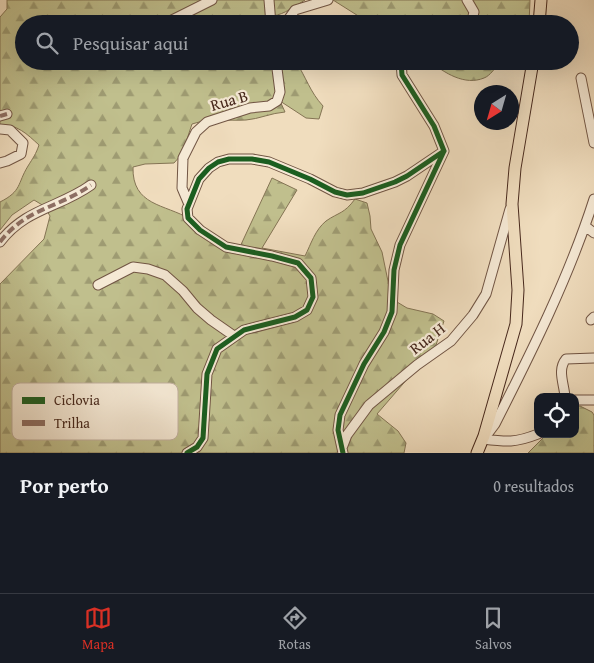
<!DOCTYPE html>
<html lang="pt">
<head>
<meta charset="utf-8">
<style>
	body { margin:0; font-family:"Gentium Book Plus",serif; background:#20242c; color:#f1f3f6 }
	.controls { position:absolute; right:15px; bottom:15px; display:grid; overflow:hidden; border-radius:10px; box-shadow:0 5px 20px #0002 }
	.controls button { width:45px; height:45px; display:grid; place-items:center; padding:0; border:0; border-bottom:1px solid #363941; background:#171b24; color:#f1f3f6; font:25px sans-serif }
	.compass { position:absolute; left:474px; top:85px; width:45px; height:45px; border-radius:50%; background:#171b24; box-shadow:0 5px 20px #0002; rotate:217deg }
	.list { margin:0; padding:0; list-style:none }
	h2 { display:flex; justify-content:space-between; align-items:center; height:65px; margin:0; padding:0 20px; font-size:21px }
	h2 small { font-size:16px; font-weight:400; color:#9ea1a6 }
	.icon { flex:none; width:28px; height:28px; fill:none; stroke:currentColor; stroke-width:2; stroke-linecap:round; stroke-linejoin:round }
	.map { position:relative; flex:none; width:594px; height:453px; overflow:hidden }
	.search { position:absolute; background:#171b24; box-shadow:0 5px 20px #0002; left:15px; right:15px; top:15px; height:55px; display:flex; align-items:center; gap:12px; box-sizing:border-box; padding:0 18px; border-radius:28px; color:#9ea1a6; font-size:19px }
	.sheet { height:140px; background:#171b24 }
	nav { display:flex; justify-content:space-around; align-items:center; box-sizing:border-box; height:70px; border-top:1px solid #363941; background:#171b24; font-size:14px; color:#9ea1a6 }
	nav a { display:grid; justify-items:center; gap:2px }
	nav .on { color:#d93025 }
	.map>svg:first-child { display:block }
</style>
</head>
<body>
<div class="map">
<svg width="594" height="453" viewBox="0 0 594 453">
	<defs>
		<pattern id="forest-firs" width="22" height="20" patternUnits="userSpaceOnUse" patternTransform="scale(1.25)"><rect width="22" height="20" fill="#c0bf8d"/><path d="M5 1l3.5 6h-7zM16 11l3.5 6h-7z" fill="#9e9b72"/></pattern>
	</defs>
	<rect width="100%" height="100%" fill="#f0ddbe"/>
	<filter id="stains"><feTurbulence type="fractalNoise" baseFrequency=".004" numOctaves="4"/><feColorMatrix values="0 0 0 0 .2 0 0 0 0 .09 0 0 0 0 .02 0 0 0 .5 -.17"/></filter>
	<radialGradient id="worn" r=".72"><stop offset=".6" stop-color="#630" stop-opacity="0"/><stop offset="1" stop-color="#630" stop-opacity=".3"/></radialGradient>
	<path fill="url(#forest-firs)" stroke="#847454" d="M7 0H305C295 6 285 14 273 16 257 18 245 14 231 24H24V61L296 62C306 77 310 92 323 106L319 119 306 118 280 101 285 112C271 113 259 119 246 120 227 121 210 118 192 124L182 154 174 163 145 164 133 167C132 206 165 204 190 219 207 229 222 241 238 251L272 178 297 190 262 248 305 256C311 244 315 230 326 221 339 212 344 214 355 199L367 203 370 216 371 229 382 252 390 291 397 302 407 308 433 314 444 321 431 360 409 377 377 414 398 431 406 443 404 453H0V284L44 239 50 216 44 206 34 200 12 215 0 230V202C22 191 17 184 28 166 33 158 36 154 39 145 27 134 17 124 0 125V17L7 9Z
		M333 0H530L529 24H371Z
		M430 61H500C496 67 490 76 484 78 465 86 444 73 430 61Z
		M580 406 592 412 594 415V453H528L547 434H575V408Z"/>
	<g fill="none" stroke-linecap="round" stroke-linejoin="round">
		<defs>
			<path id="minor" d="M269 0 271 24
				M467 0 474 12 471 24
				M164 24 212 0
				M285 24 295 10 328 0
				M581 78 594 143
				M0 116 7 114
				M0 129 10 130 23 143 21 154 7 161 0 163
				M188 202 182 188 183 158 196 132 207 122 250 108 269 106 277 101 280 92 276 61
				M585 226 594 233
				M0 242C26 208 59 208 91 185
				M98 285 133 267 148 269 165 275 183 291 197 308 211 320 234 336
				M591 320 594 317
				M565 397C564 383 557 370 566 359L594 358
				M575 400H594
				M484 436 489 432 495 424C532 351 569 277 594 199
				M483 439C507 442 515 443 538 434
				M342 448 347 435 369 405 417 365 451 341 473 315 486 294 510 209
				M187 453 197 447 203 438 207 374 217 349 244 330 295 317 307 310 313 297 311 278 298 263 272 256 226 247 200 230 188 218 187 209 199 179 209 168 218 162 229 159H252L269 162 310 179 335 192 347 195 363 193 395 182 407 176 444 151
				M343 453 338 430 340 415 364 364 384 332 392 312 394 270 400 245 444 151 434 126 402 75 401 61"/>
			<path id="major" d="M539 24 541 0
				M477 453 484 436 516 324 518 290 512 204 515 168 533 61"/>
		</defs>
		<use href="#minor" stroke="#715544" stroke-width="11"/>
		<use href="#major" stroke="#47281c" stroke-width="13"/>
		<use href="#minor" stroke="#f5e9d5" stroke-width="9"/>
		<use href="#major" stroke="#f0ddbe" stroke-width="11"/>
		<path stroke="#8d6e63" stroke-width="4" stroke-dasharray="8 4" stroke-linecap="butt" d="M0 116 7 114
			M0 242C26 208 59 208 91 185"/>
		<defs>
			<path id="cycleway" d="M187 453 197 447 203 438 207 374 217 349 244 330 295 317 307 310 313 297 311 278 298 263 272 256 226 247 200 230 188 218 187 209 199 179 209 168 218 162 229 159H252L269 162 310 179 335 192 347 195 363 193 395 182 407 176 444 151
				M343 453 338 430 340 415 364 364 384 332 392 312 394 270 400 245 444 151 434 126 402 75 401 61"/>
		</defs>
		<use href="#cycleway" stroke="#f5e9d5" stroke-width="8"/>
		<use href="#cycleway" stroke="#1b5e20" stroke-width="5"/>
	</g>
	<g text-anchor="middle" stroke-width="4.5" stroke-linejoin="round" paint-order="stroke">
		<g font-size="16" fill="#47281c" stroke="#f5e9d5">
			<text transform="translate(229 100) rotate(-16)" y="6">Rua B</text>
			<text transform="translate(427 338) rotate(-38)" y="6">Rua H</text>
		</g>
	</g>
	<rect x="12" y="383" width="166" height="57" rx="8" fill="#f5e9d5" stroke="#c1af9e" stroke-width="1"/>
	<rect x="22" y="397" width="23" height="7" fill="#1b5e20"/>
	<rect x="22" y="420" width="23" height="6" fill="#8d6e63"/>
	<g font-size="14" fill="#47281c">
		<text x="54" y="405">Ciclovia</text>
		<text x="54" y="428">Trilha</text>
	</g>
	<rect width="100%" height="100%" filter="url(#stains)"/>
	<rect width="100%" height="100%" fill="url(#worn)"/>
</svg>
<div class="controls">
<button><svg class="icon" aria-label="locate" viewBox="0 0 24 24"><circle cx="12" cy="12" r="6"/><path d="M12 2v4M12 18v4M2 12h4M18 12h4"/></svg></button>
</div>
<svg class="compass" viewBox="-18 -18 36 36"><path d="M0-13l5 13h-10z" fill="#e53935"/><path d="M0 13l5-13h-10z" fill="#9ea1a6"/></svg>
<div class="search"><svg class="icon" aria-label="search" viewBox="0 0 24 24"><circle cx="10" cy="10" r="6"/><path d="M15 15l6 6"/></svg>Pesquisar aqui</div>
</div>
<section class="sheet">
<h2>Por perto<small>0 resultados</small></h2>
<ul class="list">
</ul>
</section>
<nav>
<a class="on"><svg class="icon" aria-label="map" viewBox="0 0 24 24"><path d="M3 6l6-2 6 2 6-2v14l-6 2-6-2-6 2zM9 4v14M15 6v14"/></svg>Mapa</a>
<a><svg class="icon" aria-label="directions" viewBox="0 0 24 24"><path d="M12 3l9 9-9 9-9-9zM9 14v-3h6M13 9l2 2-2 2"/></svg>Rotas</a>
<a><svg class="icon" aria-label="saved" viewBox="0 0 24 24"><path d="M7 4h10v16l-5-4-5 4z"/></svg>Salvos</a>
</nav>
</body>
</html>
